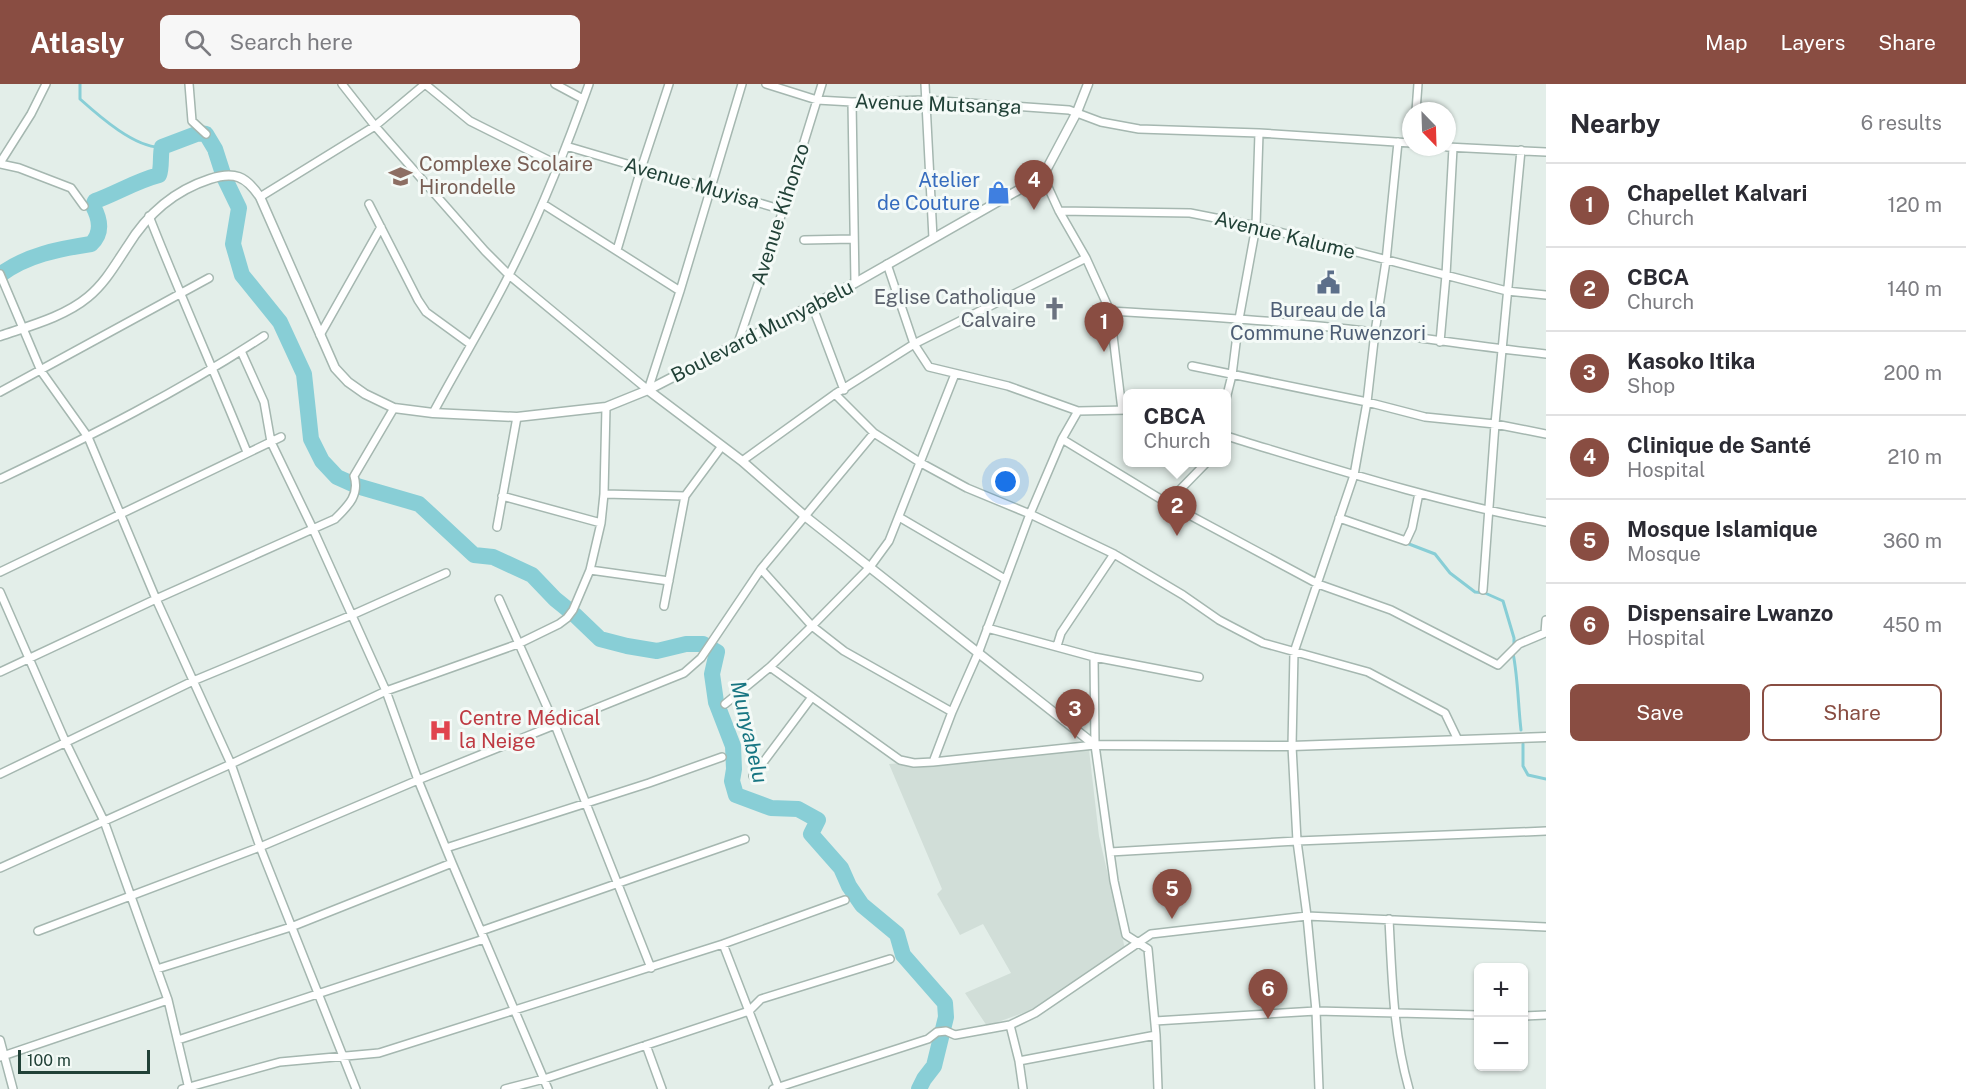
<!DOCTYPE html>
<html lang="en">
<head>
<meta charset="utf-8">
<style>
	body { margin:0; font-family:"Public Sans",sans-serif; background:#f7f7f7; color:#2b2b33 }
	.controls { position:absolute; right:18px; bottom:18px; display:grid; overflow:hidden; border-radius:9px; box-shadow:0 2px 4px #0004 }
	.controls button { width:54px; height:54px; display:grid; place-items:center; padding:0; border:0; border-bottom:2px solid #e1e1e2; background:#fff; color:#2b2b33; font:30px sans-serif }
	.compass { position:absolute; left:1402px; top:18px; width:54px; height:54px; border-radius:50%; background:#fff; box-shadow:0 2px 4px #0004; rotate:157deg }
	.scale { position:absolute; left:18px; bottom:15px; width:132px; box-sizing:border-box; padding-left:6px; border:3px solid #214137; border-top:0; font-size:16px; line-height:21px; white-space:nowrap; color:#214137; -webkit-text-stroke:4px #f4faf7; paint-order:stroke }
	.you { position:absolute; left:1006px; top:398px; width:21px; height:21px; margin:-15px; border:4px solid #fff; border-radius:50%; background:#1a73e8; box-shadow:0 0 0 9px #1a73e833 }
	.badge { display:grid; place-items:center; width:39px; height:39px; border-radius:50%; background:#894d42; color:#fff; font-size:20px; font-weight:700 }
	.pin { position:absolute; translate:-50% -50px; filter:drop-shadow(0 2px 3px #0008) }
	.pin::after { content:''; position:absolute; top:32px; width:21px; height:18px; background:inherit; clip-path:polygon(0 0,100% 0,50% 100%) }
	.popup { position:absolute; left:1123px; top:305px; width:108px; height:78px; box-sizing:border-box; display:grid; place-content:center; border-radius:9px; background:#fff; filter:drop-shadow(0 2px 4px #0005); font-size:20px; white-space:nowrap; color:#7c7c81 }
	.popup b { font-size:22px; color:#2b2b33 }
	.popup::after { content:''; position:absolute; left:50%; top:100%; margin-left:-12px; border:12px solid transparent; border-top-color:#fff }
	.list { margin:0; padding:0; list-style:none }
	h2 { display:flex; justify-content:space-between; align-items:center; height:78px; margin:0; padding:0 24px; font-size:26px }
	h2 small { font-size:20px; font-weight:400; color:#7c7c81 }
	.list li { display:grid; grid-template-columns:39px 1fr auto; gap:18px; align-items:center; box-sizing:border-box; height:84px; padding:0 24px; border-top:2px solid #e1e1e2 }
	.list b { display:block; font-size:22px; white-space:nowrap }
	.list p { margin:0; font-size:20px; white-space:nowrap; color:#7c7c81 }
	.list em { font-size:20px; font-style:normal; color:#7c7c81 }
	.actions { display:flex; gap:12px; padding:18px 24px }
	.actions a { flex:1; padding:14px 0; border:2px solid #894d42; border-radius:9px; text-align:center; font-size:21px; color:#894d42 }
	.actions .main { background:#894d42; color:#fff }
	.icon { flex:none; width:33px; height:33px; fill:none; stroke:currentColor; stroke-width:2; stroke-linecap:round; stroke-linejoin:round }
	.map { position:relative; flex:none; width:1546px; height:1005px; overflow:hidden }
	header { display:flex; align-items:center; gap:36px; box-sizing:border-box; height:84px; padding:0 30px; background:#894d42; color:#fff }
	header strong { font-size:28px }
	nav { display:flex; gap:33px; margin-inline-start:auto; font-size:21px }
	.search { width:420px; height:54px; background:#f7f7f7; display:flex; align-items:center; gap:15px; box-sizing:border-box; padding:0 21px; border-radius:9px; color:#7c7c81; font-size:22px }
	main { display:flex }
	aside { flex:1; background:#fff }
	.map>svg:first-child { display:block }
</style>
</head>
<body>
<header>
<strong>Atlasly</strong>
<div class="search"><svg class="icon" aria-label="search" viewBox="0 0 24 24"><circle cx="10" cy="10" r="6"/><path d="M15 15l6 6"/></svg>Search here</div>
<nav><a>Map</a><a>Layers</a><a>Share</a></nav>
</header>
<main>
<div class="map">
<svg width="1546" height="1005" viewBox="0 0 1546 1005">
	<rect width="100%" height="100%" fill="#e3eee9"/>
	<path fill="#d1ded8" d="M1089 666 1099 752 1125 865 1098 882 1095 886 1031 926 987 942 965 909 1011 889 983 840 960 851 937 810 942 805 889 680Z"/>
	<g fill="none" stroke-linecap="round" stroke-linejoin="round">
		<path stroke="#88ced6" stroke-width="3" d="M80 0V15C99 32 136 65 162 63
			M1409 460 1435 470 1450 489 1475 508 1485 509 1503 517 1514 554V562
			M1513 569C1518 594 1518 620 1521 646
			M1523 660V682L1528 691 1546 695"/>
		<path stroke="#88ced6" stroke-width="16" d="M0 191C26 171 59 165 91 160 103 149 100 135 93 122L95 117C117 109 136 97 159 91 162 83 160 72 162 63L199 49 206 50 215 65 224 93 239 124 233 160 242 191 280 238 304 290 311 355 322 377 337 393 357 402 419 420 474 471 493 473 532 491 555 515 576 532 600 555 627 562 657 567 686 560H703L717 568 712 590 716 618 733 662 734 685 732 697 736 711 771 724 798 725 818 736 811 750 841 784 849 802 862 821 897 850 903 871 945 919 946 933 934 982 924 995 919 1005"/>
		<defs>
			<path id="minor" d="M189 0 192 37 206 50
				M342 0 375 42 485 167 509 191 648 306 680 207 742 0
				M425 0 470 37 558 81
				M555 0 583 15
				M766 0 817 16 852 18 927 16 1069 26 1101 38 1139 45 1259 49 1411 59
				M925 0 933 154
				M852 18 855 199
				M1416 27 1418 0
				M566 62 783 126
				M1447 63 1546 68
				M0 79 31 30 46 0
				M0 80 19 84 71 104 84 122
				M1043 92 1059 127 1086 174 1110 227 1122 326
				M260 113 375 42 425 0
				M369 120 418 216 426 228 470 260
				M543 120 680 207
				M1059 127 1190 129 1256 142 1507 207 1546 211
				M149 132C180 211 215 289 247 368
				M804 156 853 155
				M617 166 641 85 669 0
				M887 180 914 260 929 283 1008 302 1078 327 1128 326
				M0 190 41 287 88 353 156 515 231 680 260 763 356 1005
				M812 221 844 306
				M1110 227C1198 232 1286 237 1374 248 1431 255 1488 264 1546 270
				M320 251 381 143
				M1440 258 1446 191 1453 64
				M738 259 783 126 822 0
				M241 267 264 318 271 358 313 445 386 607 418 696 452 779 548 1005
				M1192 282 1367 318 1425 333 1495 340 1546 350
				M0 308 209 194
				M835 310 874 349 921 379 967 404 1030 430 1114 470 1183 511 1219 536 1263 559 1368 588 1445 629 1458 656
				M1226 315 1232 291 1239 235 1256 142 1259 49
				M433 329C458 282 486 237 510 189 541 128 566 65 589 0
				M1226 352C1332 384 1437 418 1546 438
				M1062 355 1167 419 1318 500 1391 526 1498 581 1519 560 1545 549 1546 536
				M742 377 835 310 914 260 1086 174
				M0 395C91 352 180 307 264 252
				M604 410 685 412
				M502 412 601 439
				M1167 419 1207 378
				M899 433 1005 495
				M1339 434 1406 457 1412 444 1419 409
				M497 443 517 333
				M761 485 812 542 844 567 952 628
				M590 486 669 497
				M0 488 281 353
				M1483 506 1495 340 1521 66
				M0 508 66 659 104 737 168 916 189 1005
				M499 515 555 641 651 884
				M664 522 685 412 722 362
				M987 544 1094 573 1199 593
				M1057 562 1061 549 1114 470
				M1094 573 1095 661 1114 797 1126 851 1148 865 1156 951 1158 1005
				M770 583 900 676 914 679 933 678 1095 661
				M0 588 156 515 335 435C348 422 360 411 354 392L394 324
				M725 620 770 583 812 542 870 483 889 457 955 290
				M933 678 952 628 979 567 1030 430 1062 355 1078 327
				M0 690 193 597 352 531 446 489
				M753 692 812 613
				M446 764 649 699 722 673
				M1110 768 1297 757 1546 747
				M0 784 231 680 386 607 518 560 559 540 567 534 573 526 590 486 601 439 604 410 606 323
				M1389 835C1392 892 1393 949 1409 1005
				M38 847 260 763 418 696 684 589 701 574 761 485 874 349
				M481 847 745 755
				M723 860 779 1005
				M157 885 291 843 452 779
				M1524 932 1546 931
				M1155 937 1316 927 1478 931
				M1010 941 1019 977 1023 1005
				M0 956 13 1005
				M178 956 484 855
				M646 961 662 1005
				M0 973 168 916
				M1019 977 1156 951
				M182 1005 280 978 379 969 723 860 845 816
				M505 1005 544 995 749 927 761 915 890 875
				M773 1005 928 955 937 948 946 947 955 951 1010 941 1035 929 1151 850 1307 832 1546 843
				M1319 1005 1316 927 1307 832 1297 757 1292 662 1294 568 1354 391 1367 318 1375 248 1386 177 1398 58"/>
			<path id="tertiary" d="M0 252C29 242 64 233 88 213 105 199 115 181 127 163 147 130 173 107 210 95 234 87 246 92 260 113L335 284 348 298 365 310 394 324 433 329 517 333 606 323 648 306 855 199 1043 92 1077 28 1088 0
				M648 306 742 377 806 433 1095 661 1292 662 1546 653"/>
		</defs>
		<use href="#minor" stroke="#a5b7b0" stroke-width="10"/>
		<use href="#tertiary" stroke="#a5b7b0" stroke-width="11"/>
		<use href="#minor" stroke="#fff" stroke-width="7"/>
		<use href="#tertiary" stroke="#fff" stroke-width="8"/>
	</g>
	<defs>
		<symbol id="school-bare" viewBox="-9 -9 18 18"><path d="M0-5L7-2L0 1L-7-2ZM-4 1L0 2.5L4 1V4Q0 6-4 4Z" fill="#8d6e63" stroke="#f4faf7" stroke-width="2.5" paint-order="stroke"/></symbol>
		<symbol id="shop-bare" viewBox="-9 -9 18 18"><path d="M-5-2.5h2.3a2.7 3.5 0 0 1 5.4 0H5L5.5 6h-11ZM-1.5-2.5h3a1.5 2.3 0 0 0-3 0Z" fill="#3f7fe0" stroke="#f4faf7" stroke-width="2.5" paint-order="stroke"/></symbol>
		<symbol id="civic-bare" viewBox="-9 -9 18 18"><path d="M-.6-6.5H3V-4.5H.6V-3L4-1V1h2V6H-6V1h2V-1L-.6-3ZM-1.2 2.5V6h2.4V2.5Z" fill="#5c6f8a" stroke="#f4faf7" stroke-width="2.5" paint-order="stroke"/></symbol>
		<symbol id="church-bare" viewBox="-9 -9 18 18"><path d="M-1.2-6h2.4v3.5h3.3v2.4h-3.3V6h-2.4V-.1h-3.3v-2.4h3.3Z" fill="#6b7280" stroke="#f4faf7" stroke-width="2.5" paint-order="stroke"/></symbol>
		<symbol id="hospital-bare" viewBox="-9 -9 18 18"><path d="M-5-5h3v3.5h4V-5h3V5h-3V1.5h-4V5h-3Z" fill="#e0444e" stroke="#f4faf7" stroke-width="2.5" paint-order="stroke"/></symbol>
	</defs>
	<g fill-rule="evenodd">
		<use href="#school-bare" x="384" y="76" width="33" height="33"/>
		<use href="#shop-bare" x="982" y="92" width="33" height="33"/>
		<use href="#civic-bare" x="1312" y="182" width="33" height="33"/>
		<use href="#church-bare" x="1038" y="208" width="33" height="33"/>
		<use href="#hospital-bare" x="424" y="630" width="33" height="33"/>
	</g>
	<g text-anchor="middle" stroke-width="6" stroke-linejoin="round" paint-order="stroke">
		<g font-size="20" fill="#214137" stroke="#f4faf7">
			<text transform="translate(938 20) rotate(2)" y="7">Avenue Mutsanga</text>
			<text transform="translate(692 99) rotate(16)" y="7">Avenue Muyisa</text>
			<text transform="translate(780 130) rotate(-72)" y="7">Avenue Kihonzo</text>
			<text transform="translate(1285 151) rotate(14)" y="7">Avenue Kalume</text>
			<text transform="translate(762 247) rotate(-27)" y="7">Boulevard Munyabelu</text>
		</g>
		<g font-size="20" fill="#785e54" stroke="#f4faf7" text-anchor="start">
			<text x="419" y="87">Complexe Scolaire<tspan x="419" dy="23">Hirondelle</tspan></text>
		</g>
		<g font-size="20" fill="#366cbe" stroke="#f4faf7" text-anchor="end">
			<text x="980" y="103">Atelier<tspan x="980" dy="23">de Couture</tspan></text>
		</g>
		<g font-size="20" fill="#5b616d" stroke="#f4faf7" text-anchor="end">
			<text x="1036" y="220">Eglise Catholique<tspan x="1036" dy="23">Calvaire</tspan></text>
		</g>
		<g font-size="20" fill="#4e5e75" stroke="#f4faf7">
			<text x="1328" y="233">Bureau de la<tspan x="1328" dy="23">Commune Ruwenzori</tspan></text>
		</g>
		<g font-size="20" fill="#be3a42" stroke="#f4faf7" text-anchor="start">
			<text x="459" y="641">Centre Médical<tspan x="459" dy="23">la Neige</tspan></text>
		</g>
		<g font-size="21" font-style="italic" fill="#177582" stroke="#f4faf7">
			<text transform="translate(749 648) rotate(77)" y="7">Munyabelu</text>
		</g>
	</g>
</svg>
<div class="controls">
<button>+</button>
<button>−</button>
</div>
<svg class="compass" viewBox="-18 -18 36 36"><path d="M0-13l5 13h-10z" fill="#e53935"/><path d="M0 13l5-13h-10z" fill="#7c7c81"/></svg>
<div class="scale">100 m</div>
<div class="you"></div>
<div class="pin badge" style="left:1104px;top:268px">1</div>
<div class="pin badge" style="left:1177px;top:452px">2</div>
<div class="popup"><b>CBCA</b>Church</div>
<div class="pin badge" style="left:1075px;top:655px">3</div>
<div class="pin badge" style="left:1034px;top:126px">4</div>
<div class="pin badge" style="left:1172px;top:835px">5</div>
<div class="pin badge" style="left:1268px;top:935px">6</div>
</div>
<aside>
<h2>Nearby<small>6 results</small></h2>
<ul class="list">
<li><span class="badge">1</span><div><b>Chapellet Kalvari</b><p>Church</p></div><em>120 m</em></li>
<li><span class="badge">2</span><div><b>CBCA</b><p>Church</p></div><em>140 m</em></li>
<li><span class="badge">3</span><div><b>Kasoko Itika</b><p>Shop</p></div><em>200 m</em></li>
<li><span class="badge">4</span><div><b>Clinique de Santé</b><p>Hospital</p></div><em>210 m</em></li>
<li><span class="badge">5</span><div><b>Mosque Islamique</b><p>Mosque</p></div><em>360 m</em></li>
<li><span class="badge">6</span><div><b>Dispensaire Lwanzo</b><p>Hospital</p></div><em>450 m</em></li>
</ul>
<div class="actions"><a class="main">Save</a><a>Share</a></div>
</aside>
</main>
</body>
</html>
